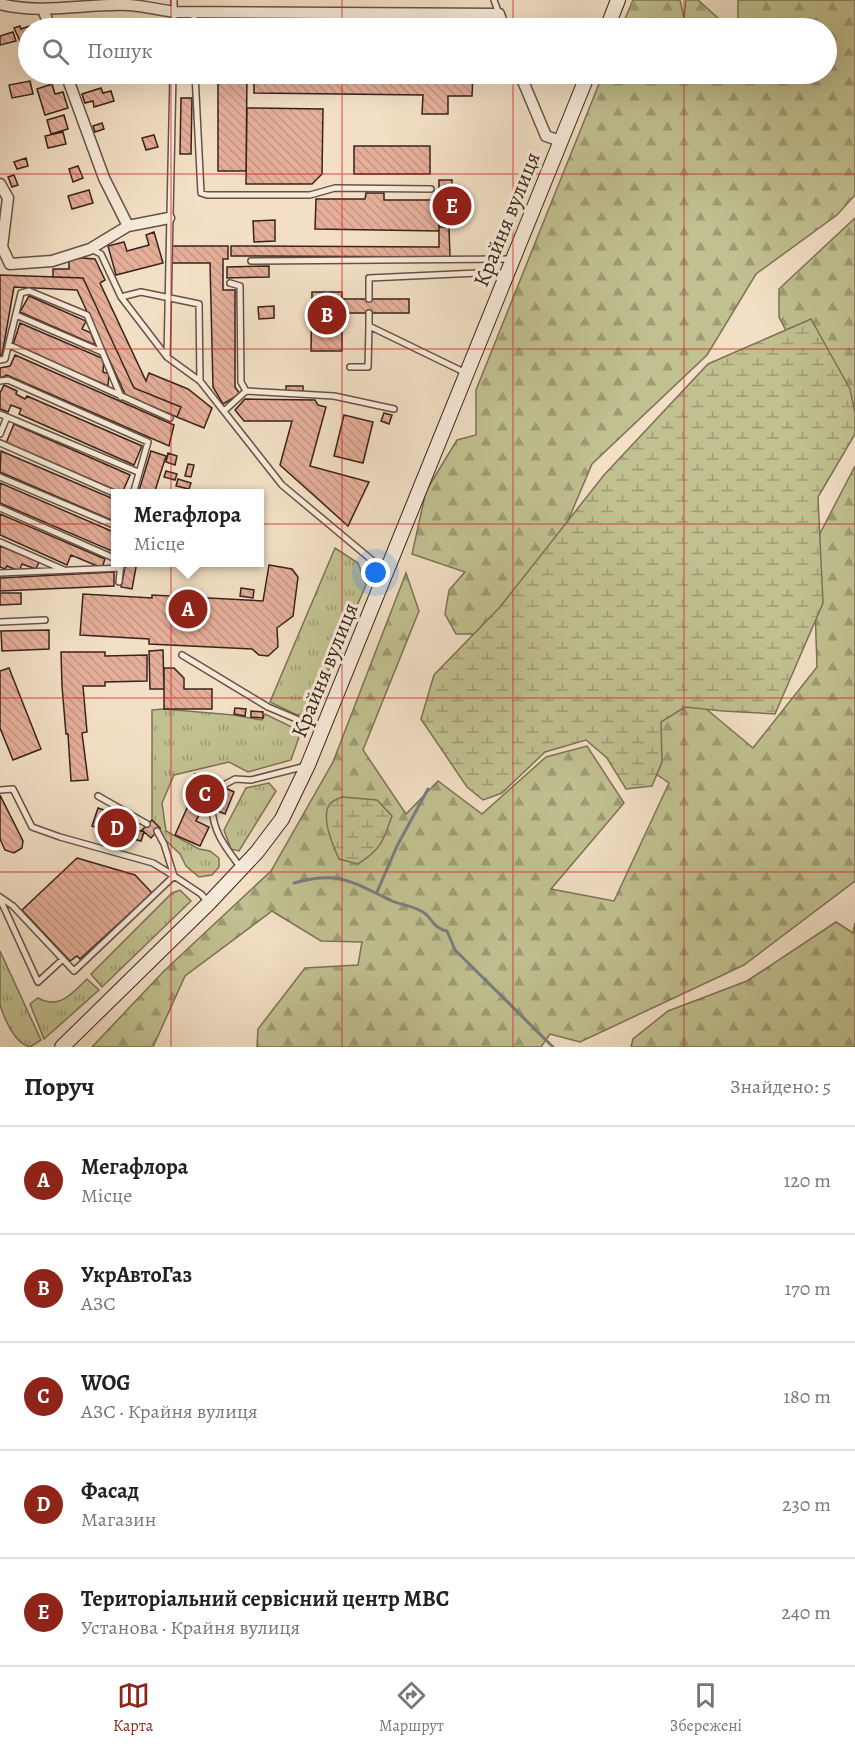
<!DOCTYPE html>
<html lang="uk">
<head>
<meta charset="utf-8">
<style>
	body { margin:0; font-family:Alegreya,serif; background:#f6f6f6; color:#222 }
	.you { position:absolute; left:376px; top:573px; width:21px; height:21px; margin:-15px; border:4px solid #fff; border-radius:50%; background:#1a73e8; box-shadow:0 0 0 9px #1a73e833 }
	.badge { display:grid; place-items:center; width:39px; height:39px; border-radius:50%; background:#8f2418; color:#fff; font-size:20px; font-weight:700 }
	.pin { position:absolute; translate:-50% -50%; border:3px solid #fff; box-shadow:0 2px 6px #0006 }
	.popup { position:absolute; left:111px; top:489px; width:153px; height:78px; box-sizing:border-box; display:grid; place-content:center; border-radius:0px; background:#fff; filter:drop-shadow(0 2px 4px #0005); font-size:20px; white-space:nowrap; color:#767676 }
	.popup b { font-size:22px; color:#222 }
	.popup::after { content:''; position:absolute; left:50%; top:100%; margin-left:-12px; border:12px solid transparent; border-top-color:#fff }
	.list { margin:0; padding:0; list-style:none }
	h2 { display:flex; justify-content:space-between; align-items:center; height:78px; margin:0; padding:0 24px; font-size:26px }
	h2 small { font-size:20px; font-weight:400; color:#767676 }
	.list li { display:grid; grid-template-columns:39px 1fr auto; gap:18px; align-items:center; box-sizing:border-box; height:108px; padding:0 24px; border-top:2px solid #e0e0e0 }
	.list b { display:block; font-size:22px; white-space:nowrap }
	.list p { margin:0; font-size:20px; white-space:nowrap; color:#767676 }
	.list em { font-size:20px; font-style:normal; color:#767676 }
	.icon { flex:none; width:33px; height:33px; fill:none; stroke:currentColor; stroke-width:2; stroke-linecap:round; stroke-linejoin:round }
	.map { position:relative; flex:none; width:855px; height:1047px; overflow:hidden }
	.search { position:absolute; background:#fff; box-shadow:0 6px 24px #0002; left:18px; right:18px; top:18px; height:66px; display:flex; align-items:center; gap:15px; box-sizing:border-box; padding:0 21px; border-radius:33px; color:#767676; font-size:22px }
	.sheet { height:618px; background:#fff }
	nav { display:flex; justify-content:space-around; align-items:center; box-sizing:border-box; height:84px; border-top:2px solid #e0e0e0; background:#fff; font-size:16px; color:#767676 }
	nav a { display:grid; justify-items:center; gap:3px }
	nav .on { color:#8f2418 }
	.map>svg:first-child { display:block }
</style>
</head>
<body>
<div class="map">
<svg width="855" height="1047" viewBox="0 0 855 1047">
	<defs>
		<pattern id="grass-tufts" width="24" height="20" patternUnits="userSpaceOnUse" patternTransform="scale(1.5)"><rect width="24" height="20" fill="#c1c090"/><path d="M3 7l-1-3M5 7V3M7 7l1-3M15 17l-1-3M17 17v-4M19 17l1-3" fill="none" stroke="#9e9c75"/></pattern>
		<pattern id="forest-firs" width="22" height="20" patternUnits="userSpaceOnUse" patternTransform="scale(1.5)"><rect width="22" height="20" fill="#c1c090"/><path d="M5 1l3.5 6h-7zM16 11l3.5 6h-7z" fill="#9e9c75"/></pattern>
		<pattern id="wetland-marsh" width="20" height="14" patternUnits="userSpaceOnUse" patternTransform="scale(1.5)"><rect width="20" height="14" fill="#c1c090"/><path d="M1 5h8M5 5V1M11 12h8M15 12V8" fill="none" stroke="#9e9c75"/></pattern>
		<pattern id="building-back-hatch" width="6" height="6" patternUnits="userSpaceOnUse" patternTransform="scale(1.5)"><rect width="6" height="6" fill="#e4ae99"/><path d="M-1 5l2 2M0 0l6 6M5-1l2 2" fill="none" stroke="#c49583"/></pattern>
	</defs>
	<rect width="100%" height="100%" fill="#f2dfc5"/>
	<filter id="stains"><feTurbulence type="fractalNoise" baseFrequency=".00333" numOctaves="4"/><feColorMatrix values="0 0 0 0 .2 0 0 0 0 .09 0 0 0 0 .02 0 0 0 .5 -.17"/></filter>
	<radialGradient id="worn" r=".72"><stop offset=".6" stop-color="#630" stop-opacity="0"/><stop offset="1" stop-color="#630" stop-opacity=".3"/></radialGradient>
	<path fill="url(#grass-tufts)" stroke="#7d7256" stroke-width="1.5" d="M335 548 358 563 366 585 310 713 297 715 270 702Z
		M164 709 233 715 262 720 265 714 294 728 299 737 291 760 248 772 229 762 174 775 162 803 166 831 199 849 210 851 219 858V867L212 875 199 877 186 866 180 854 161 836 160 828 152 820V710Z
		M269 783 276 791 239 851 231 849 224 830 246 788Z
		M180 890 191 901 102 987 91 974 172 893Z
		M0 951 41 1040 30 1047C14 1043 5 1020 0 1005 0 991 0 967 0 951Z
		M87 979 99 990 44 1039 30 1004 38 998C60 1010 72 993 87 979Z"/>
	<path fill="url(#forest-firs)" stroke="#7d7256" stroke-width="1.5" d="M633 0H680L684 18 686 0H698L729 28H621Z
		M738 0H855V195L837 215 756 274 707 355 592 464 564 530 484 634H456L445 614 449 590 465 572 412 554 426 491 457 440 476 435V390L603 74H826V28H752L738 18Z
		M855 218V429L832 419 779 317V289Z
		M855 466V881L744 965 580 1042 550 1034 541 1047H257L258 1029 305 968 358 965 362 942 321 941 272 911 185 976 153 1047H92L164 971 271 871 333 762 406 573 419 611 363 750 406 814 438 781 482 814 546 757 587 746 624 803 551 889 614 901 669 783 581 723 651 663 753 748 817 667 813 547Z
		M836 922 853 933 855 923V1047H631L633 1039 668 1011 747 981Z"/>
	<path fill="url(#wetland-marsh)" stroke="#7d7256" stroke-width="1.5" d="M811 319 850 389 855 413V434L818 497 823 603 775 714 723 711 685 707 661 722 662 762 652 786 626 789 607 758 586 740 545 752 502 793 483 800 467 787 421 719 434 675 500 607 604 475 708 364Z
		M342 797 377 800 392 816C383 842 381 849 358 864L339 859C333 846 320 816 330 804 333 800 338 799 342 797Z"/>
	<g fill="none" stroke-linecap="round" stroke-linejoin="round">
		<path stroke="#777e7e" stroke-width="3" d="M294 883C339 870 352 882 392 901 401 905 414 906 423 912 434 919 431 927 447 931L455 950 553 1047
			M377 892 397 846 428 789"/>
	</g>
	<path fill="url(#building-back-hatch)" stroke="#39231b" stroke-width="1.5" d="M20 26 21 29 30 26 31 28H28V48L24 50 14 28Z
		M13 32 16 41 0 45V36Z
		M44 74H59L60 75 46 80Z
		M74 74H96L97 76 77 83Z
		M104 74H121L123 77 107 82Z
		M218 74H247L246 171H218Z
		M254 74H473L472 96H448V114H422L423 95 254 93Z
		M542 74H556L558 78 544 82Z
		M30 81 33 94 12 98 9 85Z
		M52 84 55 94 63 92 68 108 45 115 37 89Z
		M101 88 103 93 111 91 114 101 94 107 93 101 85 103 82 94Z
		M181 98H192L191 154H180Z
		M247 108 323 109 322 174 312 184H246Z
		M64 115 68 129 51 134 47 120Z
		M102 123 104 129 95 132 93 126Z
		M63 132 66 144 48 148 45 136Z
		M154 135 158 147 146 150 142 138Z
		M354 146H430V174H354Z
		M26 158 28 166 17 169 14 162Z
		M78 166 83 178 73 182 69 169Z
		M14 175 18 185 12 187 8 177Z
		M439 180H452V186H458L457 224 439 223Z
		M89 190 93 203 72 209 68 196Z
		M366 193H384V200H439V231L315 229 316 199H365Z
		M275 220V241L254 242 253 221Z
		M439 227H449L450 257 231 256V246L439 247Z
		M154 232 163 263 116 275 108 246 124 242 127 251 149 245 146 235Z
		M170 246H228V259H223V290H235V387L240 394 223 404 213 387 210 263H170Z
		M69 257 95 259 105 280 100 283 146 381 149 373 188 389 212 408 204 428 177 417 181 407 134 388 83 278 53 277V269H69Z
		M269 266V277L227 278V267Z
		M0 275 83 278 134 388 181 407 177 417 126 396 77 290 14 287 2 355H0Z
		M312 292H342V351H311Z
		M29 296 86 321 82 329 91 333 95 345 20 312Z
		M342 299H409V313H342Z
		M274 306V318L259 319 258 307Z
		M20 323 104 359 103 372 109 374 108 386 13 345Z
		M15 355 174 425 169 446 7 375 0 378V368L10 366Z
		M4 385 17 391 16 394 25 399 27 396 142 446 134 465 19 414 21 409 11 405 8 412 0 409V393Z
		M286 386H303V392H286Z
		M245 399 315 400 318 405 326 407 310 466 369 482 348 526 280 465 292 421H244L235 410Z
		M384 413 392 415 389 424 381 421Z
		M344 415 373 422 363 463 334 456Z
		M14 424 130 475 122 493 6 443Z
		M1 451 116 500V522L0 472Z
		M151 451 166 456 154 494H138Z
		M168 453 177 456 175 465 166 462Z
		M188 464 194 465 191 477 185 476Z
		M166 471 177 474 175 480 164 477Z
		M178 479 191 483 189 489 176 486Z
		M0 483 116 533 114 552 0 503Z
		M0 514 105 559 102 568 71 555 67 565 0 535Z
		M0 546 39 562 36 569 22 564 19 571 7 566 5 569 0 567Z
		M126 562H137L132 589 121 587Z
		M269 565 292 569 298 577 293 616 277 628 278 647 268 656 259 655 252 649 149 644V639L80 635 83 594 152 598V595L263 601Z
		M114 572V586L0 591V578Z
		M241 588 254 590 253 598 240 596Z
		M0 593H21V604L0 605Z
		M49 630V649L2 651 1 631Z
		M163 650 164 689H150L149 651Z
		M61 652H105V656L147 655V681L105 682V686H83L87 732 82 733 88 780 71 781 68 734H66L62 686Z
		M9 668 41 749 13 760 0 728V671Z
		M164 668H174L184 678V689H212V709H164Z
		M235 708 246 709 245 716 234 714Z
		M251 711 263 712V718L251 717Z
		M195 774 234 792 225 814 204 805 196 821 209 827 200 846 175 835 191 799 185 796Z
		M0 795 23 841 22 848 14 853 5 850 0 839Z
		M98 808 127 818 126 821 138 825 137 830 144 832 141 841 133 839 132 844 120 840 121 836 92 826Z
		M152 820 160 828 151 838 142 830Z
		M77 858 135 875 152 893 80 959 77 956 70 961 22 910Z"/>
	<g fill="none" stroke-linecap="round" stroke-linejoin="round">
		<defs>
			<path id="lane" d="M174 0V28
				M494 0 499 14
				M194 28V12
				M195 74 201 193 207 195H310L335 188 431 189
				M91 249 101 254 121 297 167 357 200 381 282 485 385 571
				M251 261 511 259
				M230 283 240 286 241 382 246 391
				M121 297 141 292 199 304 200 381
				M369 299V278L478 273 504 274
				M369 313V326L466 373
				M16 315 102 352
				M9 345 170 418
				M167 357 173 74
				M0 360 5 359 21 293 29 291 87 315 121 397
				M350 367H368L369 326
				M0 381 8 380 148 442 133 494
				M224 411 246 391 334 396 394 409
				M0 414 138 472
				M0 434 7 417
				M0 443 116 494
				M0 477 116 526
				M0 508 116 559
				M0 542 64 570
				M0 573 121 568
				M119 582 121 562
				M0 622 45 620
				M182 655 268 707 320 729
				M222 786 235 779 251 780 306 766
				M0 790 13 789 32 827 60 837 153 863 174 876 74 971 13 906 0 897
				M98 796 147 824
				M212 808C213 833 227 849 241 868
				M157 831 164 844 174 876 201 894 208 902
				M0 899 38 982 63 959"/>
			<path id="street" d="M0 4C43 15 86 3 129 5 144 6 160 10 175 12L499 14 504 28
				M43 9 50 28
				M66 74 104 178 128 226
				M520 74 546 136 560 141
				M0 184 8 198 2 247 10 264 52 261 90 249 128 226 169 218"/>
			<path id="secondary" d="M607 28 618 0
				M62 1047 209 903 257 852 282 819 308 765 588 74"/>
		</defs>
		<use href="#lane" stroke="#675246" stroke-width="8"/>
		<use href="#street" stroke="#675246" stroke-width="13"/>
		<use href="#secondary" stroke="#39231b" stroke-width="16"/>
		<use href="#lane" stroke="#f7ead9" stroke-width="5"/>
		<use href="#street" stroke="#f7ead9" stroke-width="10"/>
		<use href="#secondary" stroke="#f7ead9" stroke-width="14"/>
	</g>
	<path fill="none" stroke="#d62828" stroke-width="1.5" stroke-opacity="0.55" d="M171 0V28M342 0V28M513 0V28M684 0V28M171 74V1047M342 74V1047M513 74V1047M684 74V1047M0 174H855M0 349H855M0 524H855M0 698H855M0 872H855"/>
	<g text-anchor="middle" stroke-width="6" stroke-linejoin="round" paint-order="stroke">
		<g font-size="22" fill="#39231b" stroke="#f7ead9">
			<text transform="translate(506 219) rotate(-68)" y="8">Крайня вулиця</text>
			<text transform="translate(324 670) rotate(-68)" y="8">Крайня вулиця</text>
		</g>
	</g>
	<rect width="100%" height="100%" filter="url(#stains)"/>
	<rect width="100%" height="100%" fill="url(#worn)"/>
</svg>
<div class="you"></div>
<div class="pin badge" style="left:188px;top:609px">A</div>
<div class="popup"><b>Мегафлора</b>Місце</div>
<div class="pin badge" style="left:327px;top:315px">B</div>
<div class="pin badge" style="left:205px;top:794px">C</div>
<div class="pin badge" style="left:117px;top:828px">D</div>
<div class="pin badge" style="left:452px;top:206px">E</div>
<div class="search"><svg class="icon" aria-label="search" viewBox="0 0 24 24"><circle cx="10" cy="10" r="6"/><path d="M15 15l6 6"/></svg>Пошук</div>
</div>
<section class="sheet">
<h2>Поруч<small>Знайдено: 5</small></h2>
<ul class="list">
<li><span class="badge">A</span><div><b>Мегафлора</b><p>Місце</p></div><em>120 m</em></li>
<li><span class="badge">B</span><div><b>УкрАвтоГаз</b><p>АЗС</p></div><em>170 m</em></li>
<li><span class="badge">C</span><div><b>WOG</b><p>АЗС · Крайня вулиця</p></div><em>180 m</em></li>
<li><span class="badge">D</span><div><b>Фасад</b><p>Магазин</p></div><em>230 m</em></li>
<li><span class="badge">E</span><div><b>Територіальний сервісний центр МВС</b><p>Установа · Крайня вулиця</p></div><em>240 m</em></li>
</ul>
</section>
<nav>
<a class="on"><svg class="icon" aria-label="map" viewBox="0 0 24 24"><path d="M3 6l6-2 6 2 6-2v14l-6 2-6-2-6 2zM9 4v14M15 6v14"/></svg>Карта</a>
<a><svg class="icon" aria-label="directions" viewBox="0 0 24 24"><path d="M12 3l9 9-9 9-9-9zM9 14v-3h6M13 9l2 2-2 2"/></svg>Маршрут</a>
<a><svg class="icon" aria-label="saved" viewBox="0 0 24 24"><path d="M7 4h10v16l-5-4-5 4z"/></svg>Збережені</a>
</nav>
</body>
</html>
